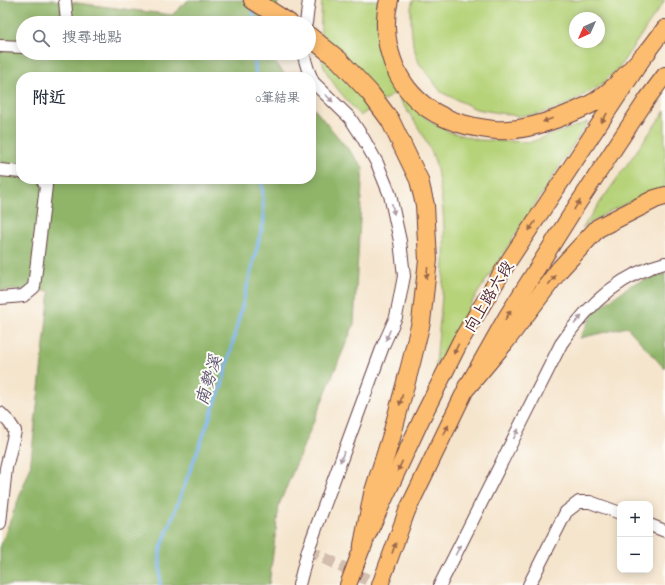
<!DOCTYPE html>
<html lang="zh-TW">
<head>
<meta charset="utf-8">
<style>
	body { margin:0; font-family:"Indie Flower","LXGW WenKai TC",sans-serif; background:#f6f6f7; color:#1f2937 }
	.controls { position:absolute; right:12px; bottom:12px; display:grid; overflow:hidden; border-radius:8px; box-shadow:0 2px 10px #0003 }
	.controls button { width:36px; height:36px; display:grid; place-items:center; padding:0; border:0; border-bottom:1px solid #e0e1e3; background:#fff; color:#1f2937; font:20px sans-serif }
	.compass { position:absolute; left:569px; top:12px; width:36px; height:36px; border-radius:50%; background:#fff; box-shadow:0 2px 10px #0003; rotate:225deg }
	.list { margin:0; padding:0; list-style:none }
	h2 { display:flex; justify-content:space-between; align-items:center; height:52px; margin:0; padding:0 16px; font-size:17px }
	h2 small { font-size:13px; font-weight:400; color:#747a83 }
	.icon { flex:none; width:22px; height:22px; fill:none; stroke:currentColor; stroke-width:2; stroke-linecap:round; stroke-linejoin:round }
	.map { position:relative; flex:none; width:665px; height:585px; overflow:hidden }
	.search { position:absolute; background:#fff; box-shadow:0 2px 10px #0003; left:16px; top:16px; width:300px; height:44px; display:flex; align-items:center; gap:10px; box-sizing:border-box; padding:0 14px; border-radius:22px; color:#747a83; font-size:15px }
	.panel { position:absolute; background:#fff; box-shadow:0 2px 10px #0003; left:16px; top:72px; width:300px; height:112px; border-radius:16px }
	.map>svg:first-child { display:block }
</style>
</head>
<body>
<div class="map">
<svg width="665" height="585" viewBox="0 0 665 585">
	<rect width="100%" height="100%" fill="#fdfcf7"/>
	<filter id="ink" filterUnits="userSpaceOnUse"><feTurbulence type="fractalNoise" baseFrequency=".025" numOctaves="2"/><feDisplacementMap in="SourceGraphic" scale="8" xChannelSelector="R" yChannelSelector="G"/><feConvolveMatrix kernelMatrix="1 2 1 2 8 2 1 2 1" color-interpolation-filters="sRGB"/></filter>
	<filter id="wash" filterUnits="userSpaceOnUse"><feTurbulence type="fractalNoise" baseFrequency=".012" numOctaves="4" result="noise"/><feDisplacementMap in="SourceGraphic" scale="16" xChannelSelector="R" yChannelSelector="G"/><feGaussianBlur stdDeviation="0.9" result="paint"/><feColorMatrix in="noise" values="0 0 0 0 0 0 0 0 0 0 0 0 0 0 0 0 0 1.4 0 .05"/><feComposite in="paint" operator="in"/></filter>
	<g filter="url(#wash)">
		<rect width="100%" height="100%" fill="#f5e5cd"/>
		<path fill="#b6d379" stroke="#807952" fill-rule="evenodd" d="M322 0H379L378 4 377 30 416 110 431 122 450 132 478 140 531 142 588 122 472 302 436 367C440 308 450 247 440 188 438 180 438 170 435 161 426 136 410 115 395 93L360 116C348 101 333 86 325 69 318 54 321 17 322 0Z
			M413 0H665L620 66 600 86 562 107 538 114 517 116 476 109 441 92 419 63 413 45 411 24V8ZM575 18H599V42H575Z
			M665 111V188L636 199 608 212 582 228Z"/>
		<path fill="#90b569" stroke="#6d6a4a" d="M0 0H53L172 15 188 0H278L274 23H23V53H269V55L287 77H21V179H311V105L363 167 354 324 279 505 269 585H0V547L30 469 50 291 0 290Z
			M665 273V369L627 327 580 338 594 312 631 285Z"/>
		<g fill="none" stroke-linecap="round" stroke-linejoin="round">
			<path stroke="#7cb2ea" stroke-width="3.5" d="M253 23 254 7
				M254 53 256 77
				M160 585V551L222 385 264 220 262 179"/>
		</g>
	</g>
	<g filter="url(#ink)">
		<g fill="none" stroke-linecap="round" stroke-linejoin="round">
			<path stroke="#d3bdad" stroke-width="12" stroke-dasharray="12 6" stroke-linecap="butt" d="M308 550 378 585"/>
			<defs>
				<path id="minor" d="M65 0 67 23
					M306 23 309 0
					M0 46 23 47
					M0 170 21 172
					M0 298 23 296 34 287 46 186 42 179
					M0 413 9 422 15 431 6 468 0 523
					M650 525 665 531
					M299 585 308 550 383 346 396 317 404 276 400 241 390 195 377 163 363 138 350 118 313 82 308 70 303 53
					M440 585 561 344C586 307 620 274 665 263
					M529 585 566 512 579 502H590L620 513"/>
				<path id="major" d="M348 585 363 545 422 418 460 342 510 259 647 52 665 28
					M380 585 407 511 467 387 507 316 577 205 647 99 665 75"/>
				<path id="highway" d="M253 0 289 23
					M389 0C385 15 385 30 388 45 398 92 429 118 475 127 485 129 498 131 508 130 534 128 566 116 589 105 613 93 630 70 647 52
					M309 36 339 60 370 93 390 120 419 180 425 205 428 260 421 322 411 363 391 438 373 494 363 545
					M467 387 504 343 560 269 598 228 655 199 665 196"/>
			</defs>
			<use href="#minor" stroke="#643d43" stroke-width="14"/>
			<use href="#major" stroke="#643d43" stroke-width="18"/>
			<use href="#highway" stroke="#643d43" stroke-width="20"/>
			<use href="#minor" stroke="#fff" stroke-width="12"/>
			<use href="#major" stroke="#fcbd6f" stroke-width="16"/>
			<use href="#highway" stroke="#fcbd6f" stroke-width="18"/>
		</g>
		<defs><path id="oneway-solid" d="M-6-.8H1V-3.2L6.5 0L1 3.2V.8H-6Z"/></defs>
		<g fill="#ae9aa0">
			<use href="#oneway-solid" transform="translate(329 98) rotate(45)"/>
			<use href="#oneway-solid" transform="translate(393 209) rotate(78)"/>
			<use href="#oneway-solid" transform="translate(578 320) rotate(-47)"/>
			<use href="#oneway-solid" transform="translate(388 335) rotate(114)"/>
			<use href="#oneway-solid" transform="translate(516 434) rotate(-63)"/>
			<use href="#oneway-solid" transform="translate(342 457) rotate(110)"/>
			<use href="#oneway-solid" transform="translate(458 550) rotate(-63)"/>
		</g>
		<g fill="#9a664a">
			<use href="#oneway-solid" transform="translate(604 118) rotate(123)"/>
			<use href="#oneway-solid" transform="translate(548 120) rotate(160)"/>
			<use href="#oneway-solid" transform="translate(577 205) rotate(-57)"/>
			<use href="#oneway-solid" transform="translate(532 226) rotate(124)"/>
			<use href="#oneway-solid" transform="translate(427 273) rotate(96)"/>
			<use href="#oneway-solid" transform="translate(552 280) rotate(-51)"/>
			<use href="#oneway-solid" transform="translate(508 315) rotate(-59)"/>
			<use href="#oneway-solid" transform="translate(456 349) rotate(116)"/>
			<use href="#oneway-solid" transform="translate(401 400) rotate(105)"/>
			<use href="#oneway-solid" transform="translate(446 430) rotate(-64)"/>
			<use href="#oneway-solid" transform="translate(400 466) rotate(115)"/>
			<use href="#oneway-solid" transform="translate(394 548) rotate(-70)"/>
		</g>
	</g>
	<g text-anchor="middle" stroke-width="4" stroke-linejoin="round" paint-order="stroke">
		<g font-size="16" fill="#4a1f2b" stroke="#fdfcf7">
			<text transform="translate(488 296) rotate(-59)" y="6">向上路六段</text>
		</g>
		<g font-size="17" font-style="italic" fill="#5c526e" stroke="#fdfcf7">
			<text transform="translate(208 380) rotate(-73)" y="6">南勢溪</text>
		</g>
	</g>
</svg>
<div class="controls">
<button>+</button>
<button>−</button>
</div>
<svg class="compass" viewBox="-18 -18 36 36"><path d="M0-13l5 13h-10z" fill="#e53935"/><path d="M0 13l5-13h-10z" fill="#747a83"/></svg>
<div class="search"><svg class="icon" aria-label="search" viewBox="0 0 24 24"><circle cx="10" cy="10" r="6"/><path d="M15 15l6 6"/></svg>搜尋地點</div>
<section class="panel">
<h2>附近<small>0筆結果</small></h2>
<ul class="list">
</ul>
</section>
</div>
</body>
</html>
